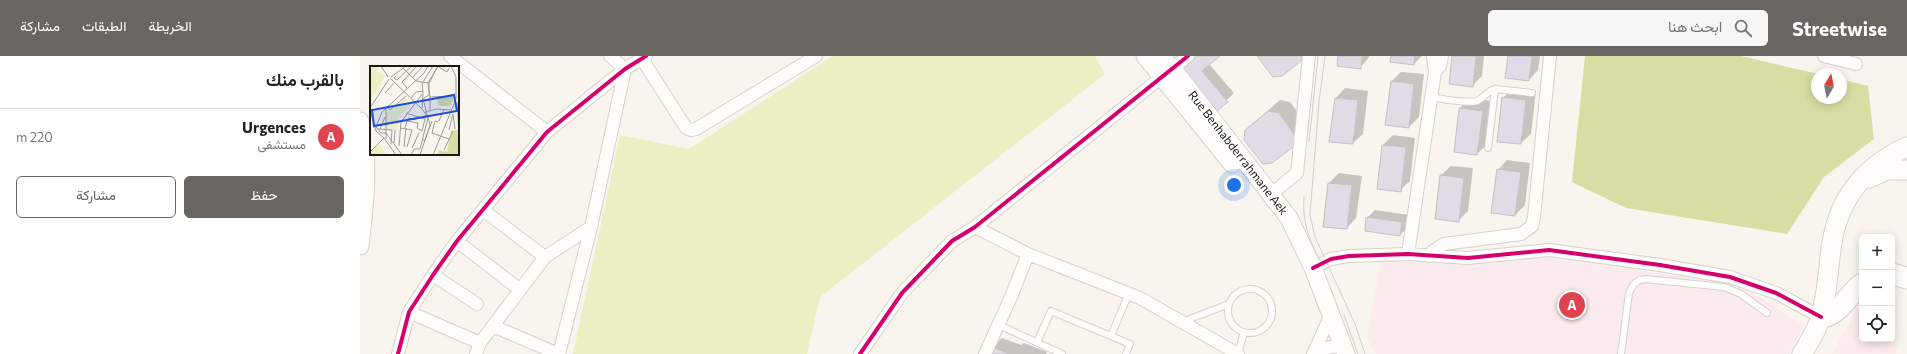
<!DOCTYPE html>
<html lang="ar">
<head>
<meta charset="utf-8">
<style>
	body { margin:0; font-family:Commissioner,Vazirmatn,sans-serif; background:#f6f6f6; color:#222; direction:rtl }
	.controls { position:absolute; right:12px; bottom:12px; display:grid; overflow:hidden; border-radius:6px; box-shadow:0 2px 10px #0003 }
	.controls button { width:36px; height:36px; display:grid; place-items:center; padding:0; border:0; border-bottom:1px solid #e0e0e0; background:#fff; color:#222; font:20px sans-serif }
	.compass { position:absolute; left:1451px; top:12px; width:36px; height:36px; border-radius:50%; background:#fff; box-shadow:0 2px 10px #0003; rotate:10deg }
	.you { position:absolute; left:874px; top:129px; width:14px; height:14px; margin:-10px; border:3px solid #fff; border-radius:50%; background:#1a73e8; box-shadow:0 0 0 6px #1a73e833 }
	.badge { display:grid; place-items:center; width:26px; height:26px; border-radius:50%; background:#696560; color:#fff; font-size:13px; font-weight:700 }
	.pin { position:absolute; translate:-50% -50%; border:2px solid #fff; box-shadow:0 1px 4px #0006 }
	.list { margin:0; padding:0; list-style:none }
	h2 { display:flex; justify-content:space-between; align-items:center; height:52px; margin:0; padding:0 16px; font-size:17px }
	h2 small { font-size:13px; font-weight:400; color:#767676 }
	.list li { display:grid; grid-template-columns:26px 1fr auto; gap:12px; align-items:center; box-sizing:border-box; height:56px; padding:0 16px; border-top:1px solid #e0e0e0 }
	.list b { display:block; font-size:15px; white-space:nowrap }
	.list p { margin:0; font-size:13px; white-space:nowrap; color:#767676 }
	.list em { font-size:13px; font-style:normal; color:#767676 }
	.actions { display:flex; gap:8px; padding:12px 16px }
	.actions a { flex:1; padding:9px 0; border:1px solid #696560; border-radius:6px; text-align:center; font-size:14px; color:#696560 }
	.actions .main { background:#696560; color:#fff }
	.icon { flex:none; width:22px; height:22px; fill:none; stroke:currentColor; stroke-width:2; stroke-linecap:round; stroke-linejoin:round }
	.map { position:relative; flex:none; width:1547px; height:298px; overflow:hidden; direction:ltr }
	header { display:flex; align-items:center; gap:24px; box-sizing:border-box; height:56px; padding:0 20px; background:#696560; color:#fff }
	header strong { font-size:19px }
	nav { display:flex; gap:22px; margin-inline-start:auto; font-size:14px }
	.search { width:280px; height:36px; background:#f6f6f6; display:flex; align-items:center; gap:10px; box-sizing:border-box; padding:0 14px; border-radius:6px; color:#767676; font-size:15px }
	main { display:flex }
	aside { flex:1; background:#fff }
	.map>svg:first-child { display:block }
</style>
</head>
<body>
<header>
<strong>Streetwise</strong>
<div class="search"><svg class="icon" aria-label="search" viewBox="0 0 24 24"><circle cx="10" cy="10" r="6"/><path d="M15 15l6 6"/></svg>ابحث هنا</div>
<nav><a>الخريطة</a><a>الطبقات</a><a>مشاركة</a></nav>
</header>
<main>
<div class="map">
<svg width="1547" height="298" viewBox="0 0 1547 298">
	<rect width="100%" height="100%" fill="#f9f4ee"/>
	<path fill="#fbebee" d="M1036 202H1188L1379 228 1444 270 1429 298H1016L1007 282 1021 205Z
		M1497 253 1502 257V283H1531L1537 288 1536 298H1472Z"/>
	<path fill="#ecefc4" d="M473 0H735L745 18 460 241 447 298H213L260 79 329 93Z"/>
	<path fill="#d9dda3" d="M1225 0H1381L1458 18H1457V42H1481V23L1508 30 1514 83 1464 121 1427 178 1266 152 1212 126Z"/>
	<path fill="#0003" d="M838 0H858L849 8 874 37 857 54 825 13Z
		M979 0H1010L1000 12Z
		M1032 0H1062L1054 8Z
		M1093 0H1124L1122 20 1112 30Z
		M1149 0H1180L1178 14 1169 24Z
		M1041 16 1064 18 1059 61 1049 71 1032 25Z
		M985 32 1008 35 1003 78 993 87 971 85 976 42Z
		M1153 32 1176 35 1171 78 1161 87 1143 42Z
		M1109 42 1132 45 1127 88 1117 98 1100 52Z
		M920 44 930 46 948 70 933 90 886 74Z
		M1033 79 1055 82 1050 125 1040 134 1023 89Z
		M1147 104 1170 107 1165 149 1155 159 1138 114Z
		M1091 110 1113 112 1108 155 1098 165 1081 119Z
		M979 117 1002 120 996 162 987 172 964 170 969 127Z
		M1015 154 1049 159 1047 172 1040 179 1007 162Z
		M642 282 661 289 664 287 687 296 686 298H630L633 291Z"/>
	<path fill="#e1dbe5" stroke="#c6c2c3" d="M837 0H860L842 15 868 46 857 55 823 13Z
		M897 0H945L943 3 922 20 913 21Z
		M978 0H1002L1001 13 977 10Z
		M1031 0H1055L1054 9 1030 6Z
		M1092 0H1116L1113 31 1089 28Z
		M1148 0H1172L1169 25 1145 22Z
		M1031 25 1054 28 1049 72 1025 69Z
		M1142 41 1166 44 1161 88 1137 86Z
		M975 42 998 44 993 88 969 86Z
		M1099 52 1123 55 1117 99 1094 96Z
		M908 55 919 57 937 82 933 91 912 107 903 108 884 84 885 74Z
		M1022 89 1046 91 1041 136 1017 133Z
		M1137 113 1161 116 1155 160 1131 157Z
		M1080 119 1104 122 1099 166 1075 163Z
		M968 127 992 129 987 173 963 171Z
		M1006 161 1042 166 1040 180 1005 175Z
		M632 291 650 298H629Z"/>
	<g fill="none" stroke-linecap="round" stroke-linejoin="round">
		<defs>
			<path id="lane" d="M1071 41C1083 43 1106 48 1117 45 1124 42 1127 35 1135 33L1172 37
				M1128 92 1135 33
				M868 255a22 22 0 1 1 44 0a22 22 0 1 1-44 0Z
				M822 266 869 248
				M639 269 702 298
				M751 280 769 237
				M677 286 691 255 770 288 766 298
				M878 298 884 276
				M1261 298 1269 237C1273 228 1276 224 1285 223L1364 231 1381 238 1407 257"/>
			<path id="street" d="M90 0 187 76
				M250 0 265 13
				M1464 0 1496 8
				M282 3 326 72 331 74 336 73 456 0
				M1075 16 1080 10 1082 0
				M911 138 937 117 949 0
				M123 154 185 201
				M615 171 668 198 780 242 878 298
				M97 185 160 234
				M1048 198 1075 16 1073 0
				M1069 200 1073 195 1084 188 1161 178 1172 170 1174 161 1190 0
				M953 212 971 203 989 200 1048 198 1108 202 1189 194 1300 209 1370 221 1416 237 1461 261
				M73 219 117 248
				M49 256 120 287
				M133 270 198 298
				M955 294 984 289
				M38 298 49 256 73 219 97 185 187 76 265 13 286 0
				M116 298 120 287 185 201 231 171
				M199 298 231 171 265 13
				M500 298 542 237 592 185 615 171 828 0
				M625 298 651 241 668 198
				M953 298 971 259"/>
			<path id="secondary" d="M785 0 872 108
				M800 0 813 13 929 162 953 212 986 298
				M0 65C10 111 5 144 0 190"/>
			<path id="primary" d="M1509 122 1527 114H1547
				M1442 298C1449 286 1458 273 1461 260 1467 238 1468 216 1471 193 1477 145 1503 111 1547 91"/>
			<path id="highway" d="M1532 218 1547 222
				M1461 261C1479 260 1488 238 1502 228"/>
		</defs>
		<use href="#lane" stroke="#d6d1cd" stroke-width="8"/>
		<use href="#street" stroke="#d6d1cd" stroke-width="14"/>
		<use href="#secondary" stroke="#d6d1cd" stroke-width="19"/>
		<use href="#primary" stroke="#d6d1cd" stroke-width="21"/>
		<use href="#highway" stroke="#d6d1cd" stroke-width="23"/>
		<use href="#lane" stroke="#fefdfc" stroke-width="6"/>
		<use href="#street" stroke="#fefdfc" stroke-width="12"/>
		<use href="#secondary" stroke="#fefdfc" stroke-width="17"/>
		<use href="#primary" stroke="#fefdfc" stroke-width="19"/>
		<use href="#highway" stroke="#fefdfc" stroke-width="21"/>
		<path stroke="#d1d0cf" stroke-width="1" d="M965 0 959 46 950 159 955 181 995 268 1005 298
			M949 86 958 0
			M944 141C942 167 950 186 962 208
			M984 259 998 298"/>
		<defs>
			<path id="cycleway" d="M953 212 971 203 989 200 1048 198 1108 202 1189 194 1300 209 1370 221 1416 237 1461 261
				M38 298 49 256 73 219 97 185 187 76 265 13 286 0
				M500 298 542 237 592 185 615 171 828 0"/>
		</defs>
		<use href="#cycleway" stroke="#fff" stroke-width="6"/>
		<use href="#cycleway" stroke="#d6006c" stroke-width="4"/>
	</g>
	<g text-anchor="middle" stroke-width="3" stroke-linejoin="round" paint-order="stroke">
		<g font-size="12" fill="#1b1814" stroke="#fff">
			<text transform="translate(878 97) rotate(52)" y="4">Rue Benhabderrahmane Aek</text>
		</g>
	</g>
	<g transform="translate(10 10)">
		<rect width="89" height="89" fill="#f9f4ee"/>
		<path d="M0 0H9L8 5 15 10 2 33 0 31ZM36 31 42 38 28 52V64L16 63V45H20ZM7 78 11 80 16 89H0Z" fill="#ecefc4"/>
		<path d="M67 30 83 31V34L80 40H71L68 39ZM88 64 89 89H68V84L77 86 81 65Z" fill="#d9dda3"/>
		<path fill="none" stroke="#a09c97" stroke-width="1" d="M11 0 18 11M81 0 86 11V33M69 1 77 6 79 2M33 2 46 15 58 17 60 31M26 10 24 12 27 14 42 0M21 11 36 0M20 12 53 44 58 52 50 83H44L41 89M42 12 53 0M53 16 63 0M58 17 68 0M37 22 32 16 47 0M15 27 24 17M60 31 82 30M41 32 46 26 53 25M87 36 89 68M17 41 20 44 36 30M0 42 19 13M52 42 53 28M0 44 6 65 14 72 26 89M60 44V31M55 46 67 43 81 44M36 47 55 53M38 52 45 54V52L40 53M69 55 74 43M68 56 65 55 62 67 79 73M30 62 42 64 37 81M35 62 37 55 48 57 47 62 52 65 56 49M8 63 22 64 21 78M10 63 15 51M79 64 83 48 85 63M16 67H11L6 61 12 46 54 7 58 0M16 67 32 89M16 73V42M53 74H55L62 55M24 77 25 64M29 80 31 56 53 27 52 16M34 81 36 62M42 82 49 67M74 84 83 65M0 86 14 72M50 89 60 59 53 33 59 29V17L68 0M63 89 86 33"/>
		<path fill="#1d4ed8" fill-opacity="0.15" stroke="#1d4ed8" stroke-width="2" d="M84 29 87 45 4 60 2 44Z"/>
		<rect width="89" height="89" fill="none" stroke="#1b1814" stroke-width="2"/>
	</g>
</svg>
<div class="controls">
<button>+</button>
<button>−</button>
<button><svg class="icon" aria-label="locate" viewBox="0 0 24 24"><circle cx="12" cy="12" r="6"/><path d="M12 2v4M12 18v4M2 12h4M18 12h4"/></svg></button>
</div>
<svg class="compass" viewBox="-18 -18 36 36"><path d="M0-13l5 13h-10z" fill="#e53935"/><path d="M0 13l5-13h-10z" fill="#767676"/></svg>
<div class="you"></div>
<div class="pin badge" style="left:1212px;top:249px;background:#e0444e">A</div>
</div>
<aside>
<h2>بالقرب منك<small></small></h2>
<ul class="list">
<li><span class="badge" style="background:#e0444e">A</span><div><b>Urgences</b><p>مستشفى</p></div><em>220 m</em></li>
</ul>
<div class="actions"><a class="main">حفظ</a><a>مشاركة</a></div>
</aside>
</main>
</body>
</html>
